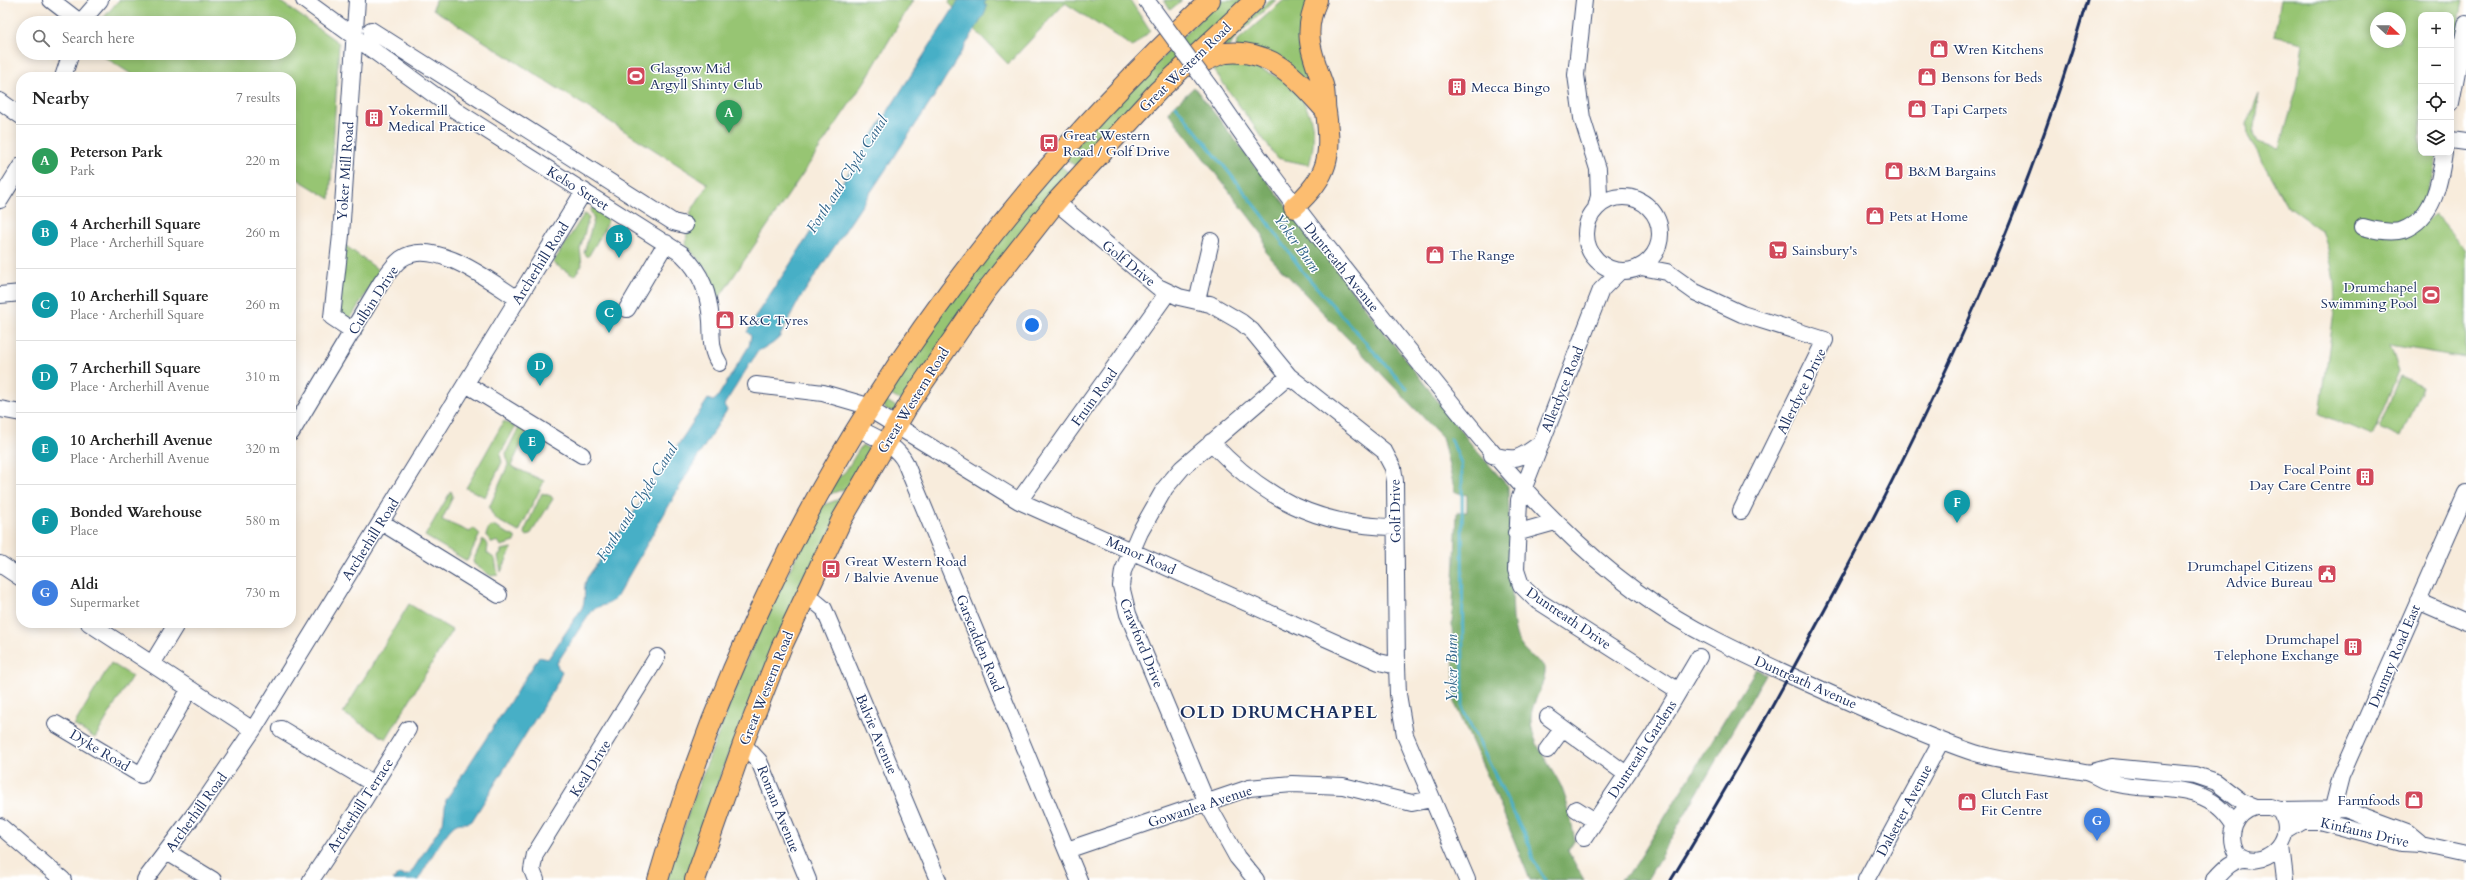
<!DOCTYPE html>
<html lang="en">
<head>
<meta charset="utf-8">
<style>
	body { margin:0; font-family:Cardo,serif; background:#f6f6f6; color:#222 }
	.controls { position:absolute; right:12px; top:12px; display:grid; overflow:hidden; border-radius:8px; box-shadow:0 2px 10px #0003 }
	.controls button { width:36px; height:36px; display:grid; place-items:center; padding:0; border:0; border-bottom:1px solid #e0e0e0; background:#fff; color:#222; font:20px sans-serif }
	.compass { position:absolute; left:2370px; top:12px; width:36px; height:36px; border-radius:50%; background:#fff; box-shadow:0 2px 10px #0003; rotate:112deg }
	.you { position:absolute; left:1032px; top:325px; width:14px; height:14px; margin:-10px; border:3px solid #fff; border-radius:50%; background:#1a73e8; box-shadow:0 0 0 6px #1a73e833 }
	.badge { display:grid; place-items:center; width:26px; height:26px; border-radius:50%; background:#2563eb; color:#fff; font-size:13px; font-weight:700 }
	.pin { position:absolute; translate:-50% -33px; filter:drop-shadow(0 1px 2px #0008) }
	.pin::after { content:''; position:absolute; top:21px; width:14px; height:12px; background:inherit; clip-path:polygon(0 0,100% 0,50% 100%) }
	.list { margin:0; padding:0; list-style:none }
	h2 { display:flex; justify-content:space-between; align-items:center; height:52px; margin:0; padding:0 16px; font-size:17px }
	h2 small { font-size:13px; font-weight:400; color:#767676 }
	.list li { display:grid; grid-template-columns:26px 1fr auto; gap:12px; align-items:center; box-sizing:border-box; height:72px; padding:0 16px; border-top:1px solid #e0e0e0 }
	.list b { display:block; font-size:15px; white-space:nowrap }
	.list p { margin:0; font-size:13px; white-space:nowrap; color:#767676 }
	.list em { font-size:13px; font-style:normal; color:#767676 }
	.icon { flex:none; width:22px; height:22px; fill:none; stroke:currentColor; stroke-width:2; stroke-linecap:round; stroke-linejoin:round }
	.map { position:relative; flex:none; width:2466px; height:880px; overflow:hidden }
	.search { position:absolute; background:#fff; box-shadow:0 2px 10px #0003; left:16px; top:16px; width:280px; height:44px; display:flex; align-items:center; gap:10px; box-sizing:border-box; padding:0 14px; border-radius:22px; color:#767676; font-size:15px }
	.panel { position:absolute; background:#fff; box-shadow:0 2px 10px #0003; left:16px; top:72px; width:280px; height:556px; border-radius:16px }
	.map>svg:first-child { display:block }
</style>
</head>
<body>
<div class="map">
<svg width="2466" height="880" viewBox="0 0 2466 880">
	<rect width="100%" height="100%" fill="#fff"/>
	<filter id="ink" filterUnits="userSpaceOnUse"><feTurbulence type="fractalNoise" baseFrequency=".025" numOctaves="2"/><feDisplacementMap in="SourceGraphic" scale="8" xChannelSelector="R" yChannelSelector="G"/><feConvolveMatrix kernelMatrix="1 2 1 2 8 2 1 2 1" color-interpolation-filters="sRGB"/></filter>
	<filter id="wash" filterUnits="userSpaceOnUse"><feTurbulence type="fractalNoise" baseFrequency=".012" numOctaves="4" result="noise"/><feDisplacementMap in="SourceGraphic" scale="16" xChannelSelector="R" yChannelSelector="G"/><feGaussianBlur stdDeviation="0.9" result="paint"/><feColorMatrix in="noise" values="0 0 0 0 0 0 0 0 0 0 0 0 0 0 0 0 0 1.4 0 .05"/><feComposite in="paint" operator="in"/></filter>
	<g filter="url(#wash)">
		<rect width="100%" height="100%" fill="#f8ecdc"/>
		<path fill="#97c573" stroke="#597a68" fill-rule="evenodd" d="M119 0H278L339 43 330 199 291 175V77H136L98 53H289V23H99Z
			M435 0H913L865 81 717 301 708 271 686 245 687 233 694 224 690 213 708 184 433 9Z
			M950 0H1130L1150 31 1133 47 1065 3 1008 64 949 3Z
			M1164 0H1182L1170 10Z
			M1219 0H1243L1079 169 1064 157Z
			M1270 0H1276L1235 37 1230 47 1216 48Z
			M1284 0H1310L1321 97 1236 48 1237 41Z
			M2281 0H2463L2451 63V15H2421V153H2438L2425 204 2406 219 2387 224 2362 218 2359 232 2423 223 2435 214 2466 250V358L2390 345 2399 371 2372 436 2320 414 2335 305 2334 281 2328 249 2322 231 2287 206 2248 136 2247 124 2259 94 2253 134 2257 142 2280 148 2297 88 2303 43 2274 36ZM2376 18H2400V42H2376Z
			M1231 64C1287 67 1327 108 1309 165L1277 158 1213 69Z
			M1058 164 1072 175 905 403 887 393 934 321Z
			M593 207 605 215 608 220 604 230 588 257 584 253 594 219 590 210Z
			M584 214 589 217 580 249 582 265 574 276 553 263Z
			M342 243 380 271 347 324 340 320Z
			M2401 376 2423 386 2401 437 2379 427Z
			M882 398 900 409 895 412 887 410 882 405Z
			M504 421 515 427 500 455 502 462 485 497 466 488Z
			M519 427 527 432 511 466 544 481 519 532 495 519 489 508 508 465 506 453Z
			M862 445 873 451 854 486 827 495 836 479 845 472Z
			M451 491 453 496 442 520 470 532 473 528 480 534 467 561 425 536Z
			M542 493 551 496 553 499 530 535 527 536 524 532Z
			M847 496 753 693 722 770 689 880H667L691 805 751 649 821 506Z
			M493 526 515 537V542L501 546 498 541 492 543 486 535 489 527Z
			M483 539 488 546 487 553 495 559 498 575 491 576 474 564 473 561Z
			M512 548 501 572 498 556 501 554V550Z
			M409 604 452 630 386 739 343 713Z
			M111 663 132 676 95 738 74 725Z"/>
		<path fill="#79aa65" stroke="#4a6c62" d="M1194 87 1475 449 1508 486 1513 618C1517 648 1523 649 1545 667 1547 685 1531 700 1531 719 1531 743 1551 765 1561 786 1568 802 1571 822 1575 840L1568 851 1584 880H1530L1496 795 1455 704 1452 626 1457 512H1467V495L1455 492 1442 437 1266 253 1263 235 1168 112Z
			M1756 669 1766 674 1647 880H1620L1633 869Z"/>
		<path fill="#47afc6" stroke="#316f92" d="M959 0H986L984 4 987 6 984 15 932 100 799 300 779 338 772 344 758 351 724 405 727 410 687 474 616 598C609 606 599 605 591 611L557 663 558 668 562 671 558 682 472 821C467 825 461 821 455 825 444 833 426 867 418 880H393L399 874 404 876 410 874 443 823 446 800 539 657 548 659 582 608C587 597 582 589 587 578L632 515 708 399 713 401 717 398 749 346 751 336 747 332 758 312 787 269Z"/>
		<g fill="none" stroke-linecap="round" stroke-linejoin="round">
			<path stroke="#47afc6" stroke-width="3" d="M1176 106 1262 214 1303 272 1407 389
				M1451 439 1461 463 1462 477 1463 710 1530 846 1533 860 1546 880"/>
		</g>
	</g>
	<g filter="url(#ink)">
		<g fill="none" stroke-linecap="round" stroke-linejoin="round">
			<defs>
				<path id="minor" d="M51 0 81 23
					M304 0 455 110 682 254C702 273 709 294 711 321 712 336 710 350 719 363
					M1584 0 1576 75 1582 118 1598 169 1599 196 1596 208
					M80 23 100 0
					M371 30 673 222 685 225
					M63 77 71 53
					M1214 93C1273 181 1339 262 1404 344 1497 459 1581 573 1716 640 1765 665 1815 687 1865 709 1901 724 1938 741 1975 753 2011 764 2048 765 2085 772 2094 774 2101 780 2109 782 2154 795 2204 776 2234 825
					M0 101 21 116
					M2451 103 2466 24
					M2451 140 2466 142
					M1586 234a37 37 0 1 1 74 0a37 37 0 1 1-74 0Z
					M0 200 21 166
					M1056 202 1158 287 1179 297 1210 304 1241 322 1252 331 1289 376 1384 451 1393 468 1395 481 1397 666 1398 694 1405 735 1467 880
					M2363 227C2374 230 2391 234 2403 230 2434 218 2440 182 2444 153
					M1641 267 1667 272 1695 292 1742 314 1825 340 1741 511
					M1619 272 1601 290 1519 500 1516 570 1521 585 1535 599 1679 691
					M0 295 21 293
					M1197 301 1211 241
					M627 309 666 243
					M353 331 332 317 341 235 357 0
					M466 384 582 455
					M756 385 823 393 861 404 1019 501 1379 662 1397 666
					M0 409 21 413
					M858 428C875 438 896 444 905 462L1079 880
					M291 433 381 283C387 275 392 266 401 259 433 236 491 282 518 299
					M1211 442C1263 498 1317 526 1394 527
					M1492 455C1518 462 1520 458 1541 443
					M1019 501 1168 292
					M381 522 499 595
					M1516 533 1555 522
					M0 564 21 578
					M806 594 824 609 938 880
					M2418 601 2466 622
					M89 623 253 730
					M152 664 177 623
					M1548 717 1626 774
					M56 724 141 775 189 690
					M281 729 374 784
					M743 744 759 761 808 880
					M1547 750 1563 728
					M2089 773 2111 767 2195 775 2216 782 2242 802 2255 807
					M2255 807H2270L2280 810C2301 839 2261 875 2236 853 2227 835 2234 813 2255 807Z
					M1576 809 1595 821
					M2280 810 2345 809 2407 832 2419 842
					M2329 823 2341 776 2466 493
					M0 826 63 880
					M2286 831 2303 821H2319L2403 843 2421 844 2466 854
					M1584 838 1653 735 1699 657
					M2281 846 2285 880
					M1067 850 1249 788 1292 784 1343 786 1412 803 1432 799
					M167 852 213 880
					M145 880 208 796 253 730 584 191
					M311 880 364 800 408 729
					M536 880 532 870 535 854 657 657
					M1256 880 1237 857 1207 803 1128 614 1121 586 1123 571 1140 532 1165 488 1182 468 1289 376
					M1866 880 1941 741
					M2214 880C2223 870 2232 859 2246 859"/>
				<path id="major" d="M1191 66C1204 64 1213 55 1226 53 1272 48 1299 81 1326 111
					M1294 207C1329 176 1332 156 1326 112 1324 103 1326 95 1323 85 1312 54 1302 33 1317 0
					M658 880C759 533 947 246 1210 0
					M695 880 743 744 781 648 842 519 912 399 986 291 1056 202 1158 91 1255 0"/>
			</defs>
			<use href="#minor" stroke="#3c4b71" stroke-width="18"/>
			<use href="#major" stroke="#3c4b71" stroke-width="22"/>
			<use href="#minor" stroke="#fff" stroke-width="16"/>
			<use href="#major" stroke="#fcbd6f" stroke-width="20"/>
			<path stroke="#1b2f5e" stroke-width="3" d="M1671 880C1736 774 1796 665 1854 555 1947 377 2032 194 2087 0"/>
			<defs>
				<path id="minor-bridge" d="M1146 0 1214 93"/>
			</defs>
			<use href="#minor-bridge" stroke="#3c4b71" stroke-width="18" stroke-linecap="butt"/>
			<use href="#minor-bridge" stroke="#fff" stroke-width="16"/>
		</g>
	</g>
	<defs>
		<symbol id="shop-square" viewBox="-11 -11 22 22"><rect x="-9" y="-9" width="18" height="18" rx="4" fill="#d1495b" stroke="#fff"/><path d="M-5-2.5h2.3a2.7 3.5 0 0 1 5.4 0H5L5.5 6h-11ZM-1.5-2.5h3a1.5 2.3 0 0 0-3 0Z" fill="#fff"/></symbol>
		<symbol id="stadium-square" viewBox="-11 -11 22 22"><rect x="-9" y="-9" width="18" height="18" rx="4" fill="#d1495b" stroke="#fff"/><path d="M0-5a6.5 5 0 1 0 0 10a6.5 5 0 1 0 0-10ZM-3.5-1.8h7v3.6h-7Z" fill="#fff"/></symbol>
		<symbol id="building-square" viewBox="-11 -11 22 22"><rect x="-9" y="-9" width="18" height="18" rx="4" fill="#d1495b" stroke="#fff"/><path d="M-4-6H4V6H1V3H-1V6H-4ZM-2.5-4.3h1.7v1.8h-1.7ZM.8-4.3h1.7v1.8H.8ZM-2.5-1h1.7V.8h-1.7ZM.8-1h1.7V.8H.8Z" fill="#fff"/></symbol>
		<symbol id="bus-square" viewBox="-11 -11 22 22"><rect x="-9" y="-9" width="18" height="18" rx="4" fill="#d1495b" stroke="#fff"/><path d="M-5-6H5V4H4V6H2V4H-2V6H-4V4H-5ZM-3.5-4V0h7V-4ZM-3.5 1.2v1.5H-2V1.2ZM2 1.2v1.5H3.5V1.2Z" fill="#fff"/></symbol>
		<symbol id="supermarket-square" viewBox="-11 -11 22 22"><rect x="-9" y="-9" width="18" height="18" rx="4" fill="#d1495b" stroke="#fff"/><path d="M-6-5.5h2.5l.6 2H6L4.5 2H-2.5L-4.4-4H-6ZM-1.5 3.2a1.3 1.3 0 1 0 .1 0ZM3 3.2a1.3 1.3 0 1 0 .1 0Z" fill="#fff"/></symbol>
		<symbol id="civic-square" viewBox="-11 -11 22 22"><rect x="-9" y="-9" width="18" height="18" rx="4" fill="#d1495b" stroke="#fff"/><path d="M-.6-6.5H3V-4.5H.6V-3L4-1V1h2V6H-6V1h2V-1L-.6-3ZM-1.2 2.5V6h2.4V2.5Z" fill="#fff"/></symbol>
	</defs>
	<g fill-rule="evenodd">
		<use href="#shop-square" x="1928" y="38" width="22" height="22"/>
		<use href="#stadium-square" x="625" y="65" width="22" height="22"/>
		<use href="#shop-square" x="1916" y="66" width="22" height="22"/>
		<use href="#building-square" x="1446" y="76" width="22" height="22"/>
		<use href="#shop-square" x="1906" y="98" width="22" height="22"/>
		<use href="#building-square" x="363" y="107" width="22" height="22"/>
		<use href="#bus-square" x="1038" y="132" width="22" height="22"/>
		<use href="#shop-square" x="1883" y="160" width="22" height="22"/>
		<use href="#shop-square" x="1864" y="205" width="22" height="22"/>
		<use href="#supermarket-square" x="1767" y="239" width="22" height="22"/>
		<use href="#shop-square" x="1424" y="244" width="22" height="22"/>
		<use href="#stadium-square" x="2420" y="284" width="22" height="22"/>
		<use href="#shop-square" x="714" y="309" width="22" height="22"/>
		<use href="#building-square" x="2354" y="466" width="22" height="22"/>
		<use href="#bus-square" x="820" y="558" width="22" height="22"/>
		<use href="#civic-square" x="2316" y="563" width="22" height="22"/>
		<use href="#building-square" x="2342" y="636" width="22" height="22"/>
		<use href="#shop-square" x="2403" y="789" width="22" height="22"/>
		<use href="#shop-square" x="1956" y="791" width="22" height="22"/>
	</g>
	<g text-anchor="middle" stroke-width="3" stroke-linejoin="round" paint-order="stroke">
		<g font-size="14" fill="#1b2f5e" stroke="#fff" text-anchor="start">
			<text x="1953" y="54">Wren Kitchens</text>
			<text x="650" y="73">Glasgow Mid<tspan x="650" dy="16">Argyll Shinty Club</tspan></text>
			<text x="1941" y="82">Bensons for Beds</text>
			<text x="1471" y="92">Mecca Bingo</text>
			<text x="1931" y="114">Tapi Carpets</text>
			<text x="388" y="115">Yokermill<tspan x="388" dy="16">Medical Practice</tspan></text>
			<text x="1063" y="140">Great Western<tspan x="1063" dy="16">Road / Golf Drive</tspan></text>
			<text x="1908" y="176">B&amp;M Bargains</text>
			<text x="1889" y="221">Pets at Home</text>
			<text x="1792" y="255">Sainsbury's</text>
			<text x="1449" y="260">The Range</text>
			<text x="2417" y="292" text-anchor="end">Drumchapel<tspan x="2417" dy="16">Swimming Pool</tspan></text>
			<text x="739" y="325">K&amp;C Tyres</text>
			<text x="2351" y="474" text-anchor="end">Focal Point<tspan x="2351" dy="16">Day Care Centre</tspan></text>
			<text x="845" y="566">Great Western Road<tspan x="845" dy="16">/ Balvie Avenue</tspan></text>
			<text x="2313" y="571" text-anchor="end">Drumchapel Citizens<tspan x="2313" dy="16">Advice Bureau</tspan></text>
			<text x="2339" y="644" text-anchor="end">Drumchapel<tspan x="2339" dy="16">Telephone Exchange</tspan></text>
			<text x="1981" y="799">Clutch Fast<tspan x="1981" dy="16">Fit Centre</tspan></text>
			<text x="2400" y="805" text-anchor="end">Farmfoods</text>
		</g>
		<g font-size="14" fill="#1b2f5e" stroke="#fff">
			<text transform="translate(1185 67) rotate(-44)" y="5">Great Western Road</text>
			<text transform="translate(345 171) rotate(-86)" y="5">Yoker Mill Road</text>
			<text transform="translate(578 188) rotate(32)" y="5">Kelso Street</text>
			<text transform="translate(540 263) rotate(-58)" y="5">Archerhill Road</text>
			<text transform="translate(1129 263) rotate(39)" y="5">Golf Drive</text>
			<text transform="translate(1342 267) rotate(51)" y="5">Duntreath Avenue</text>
			<text transform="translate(373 300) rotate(-57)" y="5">Culbin Drive</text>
			<text transform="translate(1562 389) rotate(-68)" y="5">Allerdyce Road</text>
			<text transform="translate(1801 391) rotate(-64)" y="5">Allerdyce Drive</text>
			<text transform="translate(1094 397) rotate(-54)" y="5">Fruin Road</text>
			<text transform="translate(913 400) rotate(-58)" y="5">Great Western Road</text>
			<text transform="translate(1395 511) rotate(-91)" y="5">Golf Drive</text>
			<text transform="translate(370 539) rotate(-58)" y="5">Archerhill Road</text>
			<text transform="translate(1141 555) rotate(24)" y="5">Manor Road</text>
			<text transform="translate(1569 618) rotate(34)" y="5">Duntreath Drive</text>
			<text transform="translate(980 643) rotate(68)" y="5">Garscadden Road</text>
			<text transform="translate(1142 643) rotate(68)" y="5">Crawford Drive</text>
			<text transform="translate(2394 656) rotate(-67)" y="5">Drumry Road East</text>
			<text transform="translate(1806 682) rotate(24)" y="5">Duntreath Avenue</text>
			<text transform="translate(766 688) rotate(-68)" y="5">Great Western Road</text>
			<text transform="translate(877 734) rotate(67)" y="5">Balvie Avenue</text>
			<text transform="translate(1642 749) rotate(-57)" y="5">Duntreath Gardens</text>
			<text transform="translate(100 750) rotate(31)" y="5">Dyke Road</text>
			<text transform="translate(590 768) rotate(-58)" y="5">Keal Drive</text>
			<text transform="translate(360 805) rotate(-57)" y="5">Archerhill Terrace</text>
			<text transform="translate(1200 806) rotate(-18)" y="5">Gowanlea Avenue</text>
			<text transform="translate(779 809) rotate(68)" y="5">Roman Avenue</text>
			<text transform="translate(1904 810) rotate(-62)" y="5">Dalsetter Avenue</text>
			<text transform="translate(196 812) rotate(-54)" y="5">Archerhill Road</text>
			<text transform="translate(2365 832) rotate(13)" y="5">Kinfauns Drive</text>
		</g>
		<g font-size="15" font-style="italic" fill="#2d6288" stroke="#fff">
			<text transform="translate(847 174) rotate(-57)" y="5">Forth and Clyde Canal</text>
			<text transform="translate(1297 243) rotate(54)" y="5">Yoker Burn</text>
			<text transform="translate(637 502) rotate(-57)" y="5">Forth and Clyde Canal</text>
			<text transform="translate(1452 668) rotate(-90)" y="5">Yoker Burn</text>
		</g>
		<g font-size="18" font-weight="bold" letter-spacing="1" fill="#1b2f5e" stroke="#fff">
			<text x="1279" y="718">OLD DRUMCHAPEL</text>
		</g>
	</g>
</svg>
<div class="controls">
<button>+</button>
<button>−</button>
<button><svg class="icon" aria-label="locate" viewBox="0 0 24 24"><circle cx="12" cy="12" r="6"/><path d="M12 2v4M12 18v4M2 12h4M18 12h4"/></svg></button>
<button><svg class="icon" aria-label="layers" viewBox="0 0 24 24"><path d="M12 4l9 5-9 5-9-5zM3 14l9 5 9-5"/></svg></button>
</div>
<svg class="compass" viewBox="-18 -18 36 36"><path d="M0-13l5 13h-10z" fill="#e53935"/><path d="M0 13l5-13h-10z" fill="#767676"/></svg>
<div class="you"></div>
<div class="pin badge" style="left:729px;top:133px;background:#2e9e5b">A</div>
<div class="pin badge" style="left:619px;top:258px;background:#0f9aa8">B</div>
<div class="pin badge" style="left:609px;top:333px;background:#0f9aa8">C</div>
<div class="pin badge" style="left:540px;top:386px;background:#0f9aa8">D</div>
<div class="pin badge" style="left:532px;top:462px;background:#0f9aa8">E</div>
<div class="pin badge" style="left:1957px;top:523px;background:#0f9aa8">F</div>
<div class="pin badge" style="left:2097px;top:841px;background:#3f7fe0">G</div>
<div class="search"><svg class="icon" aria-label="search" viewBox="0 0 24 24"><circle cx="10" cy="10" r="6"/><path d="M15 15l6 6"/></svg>Search here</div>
<section class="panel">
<h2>Nearby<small>7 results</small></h2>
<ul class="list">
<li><span class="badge" style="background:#2e9e5b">A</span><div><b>Peterson Park</b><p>Park</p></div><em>220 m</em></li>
<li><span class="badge" style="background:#0f9aa8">B</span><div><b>4 Archerhill Square</b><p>Place · Archerhill Square</p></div><em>260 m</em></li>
<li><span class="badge" style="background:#0f9aa8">C</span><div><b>10 Archerhill Square</b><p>Place · Archerhill Square</p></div><em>260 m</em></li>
<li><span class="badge" style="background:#0f9aa8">D</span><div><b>7 Archerhill Square</b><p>Place · Archerhill Avenue</p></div><em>310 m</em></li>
<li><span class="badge" style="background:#0f9aa8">E</span><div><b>10 Archerhill Avenue</b><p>Place · Archerhill Avenue</p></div><em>320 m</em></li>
<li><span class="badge" style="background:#0f9aa8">F</span><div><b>Bonded Warehouse</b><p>Place</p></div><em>580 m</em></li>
<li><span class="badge" style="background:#3f7fe0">G</span><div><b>Aldi</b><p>Supermarket</p></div><em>730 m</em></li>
</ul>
</section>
</div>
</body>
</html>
